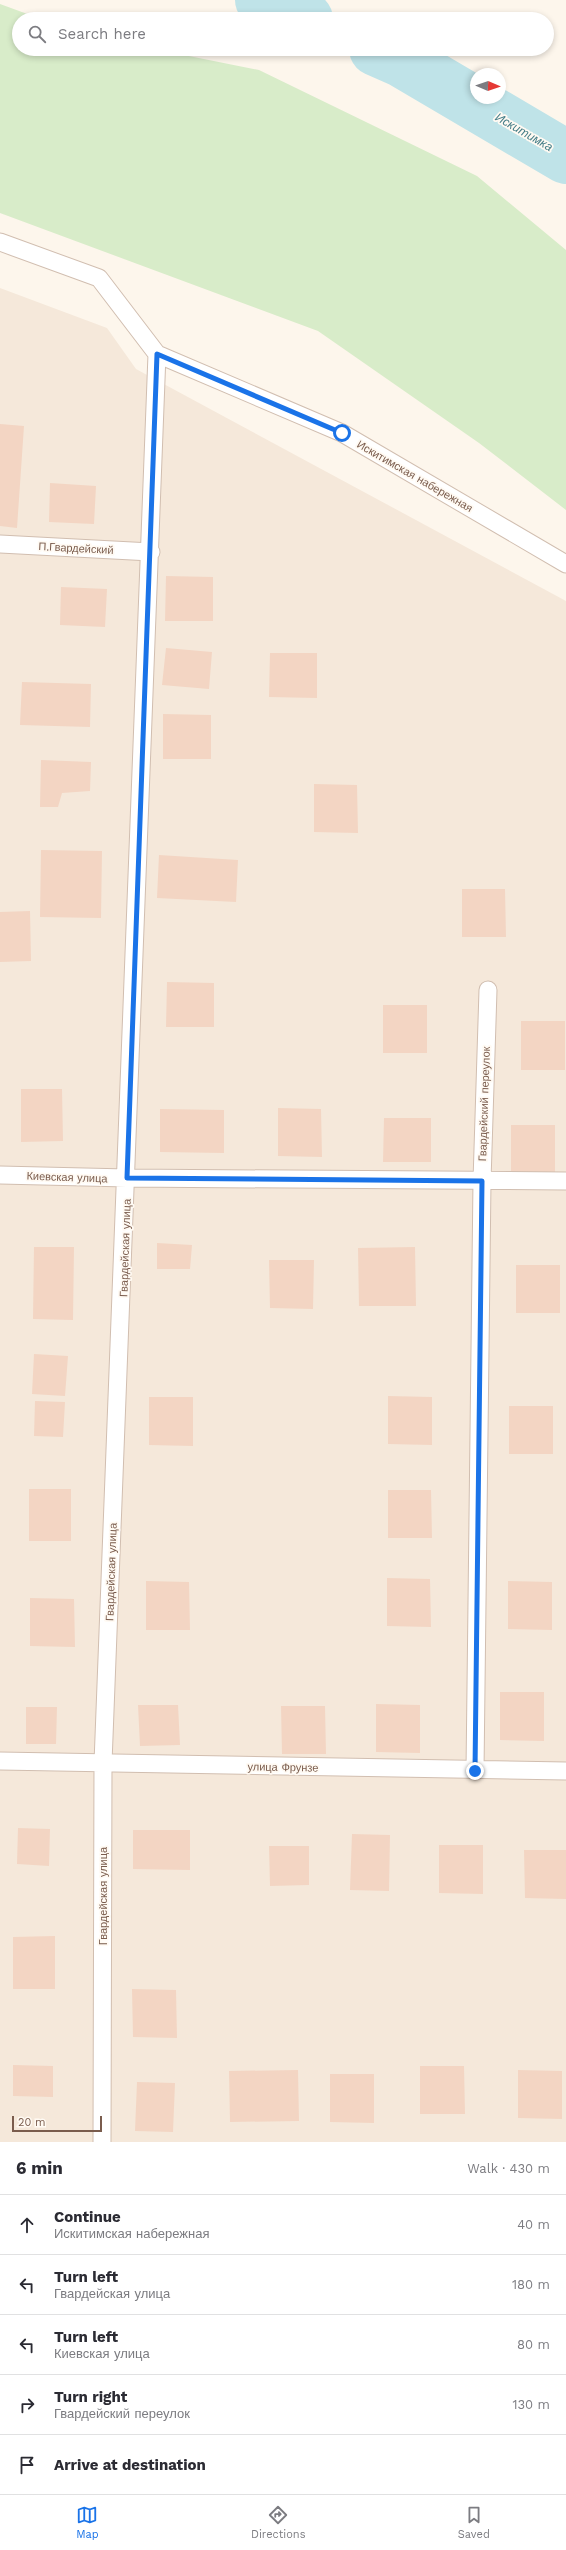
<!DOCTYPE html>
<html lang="en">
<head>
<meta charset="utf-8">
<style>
	body { margin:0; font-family:"Work Sans",sans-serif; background:#f2f2f3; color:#2b2b33 }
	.compass { position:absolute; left:470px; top:68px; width:36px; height:36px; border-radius:50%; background:#fff; box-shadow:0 2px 6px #0003; rotate:92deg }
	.scale { position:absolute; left:12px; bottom:10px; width:90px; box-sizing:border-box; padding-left:4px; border:2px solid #7a5c4d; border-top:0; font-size:11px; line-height:14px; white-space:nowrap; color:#7a5c4d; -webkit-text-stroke:3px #fffaf3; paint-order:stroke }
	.stop { position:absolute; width:12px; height:12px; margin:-9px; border:3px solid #1a73e8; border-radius:50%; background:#fff }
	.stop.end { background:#1a73e8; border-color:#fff; box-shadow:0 1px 4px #0008 }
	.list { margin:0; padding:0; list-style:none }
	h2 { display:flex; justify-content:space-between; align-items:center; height:52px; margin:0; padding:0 16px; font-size:17px }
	h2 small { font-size:13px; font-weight:400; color:#7c7c81 }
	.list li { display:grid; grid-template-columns:26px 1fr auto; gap:12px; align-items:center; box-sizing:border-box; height:60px; padding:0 16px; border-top:1px solid #e1e1e2 }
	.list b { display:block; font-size:15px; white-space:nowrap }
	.list p { margin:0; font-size:13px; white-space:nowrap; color:#7c7c81 }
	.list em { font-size:13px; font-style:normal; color:#7c7c81 }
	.icon { flex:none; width:22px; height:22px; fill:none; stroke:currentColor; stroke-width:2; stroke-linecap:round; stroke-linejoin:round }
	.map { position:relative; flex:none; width:566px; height:2142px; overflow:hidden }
	.search { position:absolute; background:#fff; box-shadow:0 2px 6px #0003; left:12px; right:12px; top:12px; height:44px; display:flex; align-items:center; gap:10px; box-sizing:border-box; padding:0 14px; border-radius:22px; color:#7c7c81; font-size:15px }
	.sheet { height:352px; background:#fff }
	nav { display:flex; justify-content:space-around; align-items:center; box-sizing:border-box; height:56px; border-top:1px solid #e1e1e2; background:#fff; font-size:11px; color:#7c7c81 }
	nav a { display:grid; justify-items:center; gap:2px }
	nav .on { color:#1a73e8 }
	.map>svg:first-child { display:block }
</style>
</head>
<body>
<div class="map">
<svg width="566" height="2142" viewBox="0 0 566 2142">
	<rect width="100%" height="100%" fill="#fdf6ec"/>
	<path fill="#f5e8da" d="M0 288 107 328 136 369 566 601V2142H0Z"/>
	<path fill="#d8ecc9" d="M0 4 41 19H19V49H154L259 70 477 176 566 250V510L479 443 318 331 0 213Z"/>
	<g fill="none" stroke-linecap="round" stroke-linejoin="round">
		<path stroke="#bfe3e8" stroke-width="54" d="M262 0 306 19
			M376 49 401 60 566 157"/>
	</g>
	<path fill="#f3d5c3" d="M0 424 24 426 17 528 0 526Z
		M50 483 96 486 94 524 49 522Z
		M166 576 213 577V621H165Z
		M61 587 107 589 105 627 60 625Z
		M166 648 212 652 209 689 162 685Z
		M270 653H317V698L269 697Z
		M22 682 91 684 90 727 20 725Z
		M163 714 211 715V759H163Z
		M41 760 91 762 90 791 62 793 58 807H40Z
		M314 784 357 785 358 833 314 832Z
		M41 850 102 851 101 918 40 917Z
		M159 855 238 860 236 902 157 898Z
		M462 889H505L506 937H462Z
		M30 911 31 961 0 962V912Z
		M167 982 214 983V1027H166Z
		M383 1005H427V1053H383Z
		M521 1021H565V1070H521Z
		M21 1089H62L63 1141 21 1142Z
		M278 1108 321 1109 322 1157 278 1156Z
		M160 1109 224 1110V1153L160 1152Z
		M384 1118H431V1162H383Z
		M511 1125H555V1173H511Z
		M157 1243 192 1245 190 1269H157Z
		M34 1247H74L73 1320 33 1319Z
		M415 1247 416 1306H359L358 1248Z
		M269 1260H314L313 1309 270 1308Z
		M516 1265H560V1313H516Z
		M34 1354 68 1356 65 1396 32 1394Z
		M388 1396 432 1397V1445L388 1444Z
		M149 1397H193V1446L149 1445Z
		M35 1401 65 1402 63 1437 34 1436Z
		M509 1406H553V1454H509Z
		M29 1489H71V1541H29Z
		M388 1490H431L432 1538H388Z
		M387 1578 430 1579 431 1627 387 1626Z
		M146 1581 189 1582 190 1630H146Z
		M508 1581 552 1582V1630L508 1629Z
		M30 1598 74 1599 75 1647 30 1646Z
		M500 1692H544V1741L500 1740Z
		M376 1704 420 1705V1753L376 1752Z
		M138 1705H178L180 1745 140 1746Z
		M281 1706H325L326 1754H282Z
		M26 1707H57L56 1744H26Z
		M18 1828 50 1829 49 1866 17 1864Z
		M133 1830H190V1870L133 1869Z
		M352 1834 390 1835 389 1891 350 1890Z
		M439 1845H483V1894L439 1893Z
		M269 1846H309V1885L270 1886Z
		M524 1850H566V1899L525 1898Z
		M55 1936V1989H13V1937Z
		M132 1989 176 1990 177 2038 133 2037Z
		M13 2065 53 2066V2097L13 2096Z
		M420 2066H464L465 2114H420Z
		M298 2070 299 2121 230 2122 229 2071Z
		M518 2070 562 2071V2119L518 2118Z
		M330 2074H374V2123L330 2122Z
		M137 2082 175 2083 173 2132 135 2131Z"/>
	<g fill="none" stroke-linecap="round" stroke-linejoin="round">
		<defs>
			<path id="lane" d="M0 242 99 278 157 354 342 433 566 564
				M0 544 151 552
				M0 1175 127 1178 566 1181
				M0 1761 566 1771
				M475 1771 482 1181 488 990
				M102 2142 103 1763 157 354"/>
		</defs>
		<use href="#lane" stroke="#d1beb0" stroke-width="19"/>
		<use href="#lane" stroke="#fff" stroke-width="17"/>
	</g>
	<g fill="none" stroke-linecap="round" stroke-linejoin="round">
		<path stroke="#1a73e8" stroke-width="5" d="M342 433 157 354 127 1178 482 1181 475 1771"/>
	</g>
	<g text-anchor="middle" stroke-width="3.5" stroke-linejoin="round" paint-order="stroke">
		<g font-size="11" fill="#7a5c4d" stroke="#fffaf3">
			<text transform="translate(415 476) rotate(30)" y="4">Искитимская набережная</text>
			<text transform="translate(76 548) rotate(3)" y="4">П.Гвардейский</text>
			<text transform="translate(484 1104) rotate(-88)" y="4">Гвардейский переулок</text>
			<text transform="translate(67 1177) rotate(2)" y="4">Киевская улица</text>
			<text transform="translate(125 1248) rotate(-88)" y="4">Гвардейская улица</text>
			<text transform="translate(111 1572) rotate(-88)" y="4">Гвардейская улица</text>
			<text transform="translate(283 1767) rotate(1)" y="4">улица Фрунзе</text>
			<text transform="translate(103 1896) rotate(-90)" y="4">Гвардейская улица</text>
		</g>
		<g font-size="12" font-style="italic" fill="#437c86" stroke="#fffaf3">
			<text transform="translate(524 132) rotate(30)" y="4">Искитимка</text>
		</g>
	</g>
</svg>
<svg class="compass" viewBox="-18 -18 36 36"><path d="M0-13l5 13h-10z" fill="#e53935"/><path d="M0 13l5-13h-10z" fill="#7c7c81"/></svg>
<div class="scale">20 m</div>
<div class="stop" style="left:342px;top:433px"></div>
<div class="stop end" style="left:475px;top:1771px"></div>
<div class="search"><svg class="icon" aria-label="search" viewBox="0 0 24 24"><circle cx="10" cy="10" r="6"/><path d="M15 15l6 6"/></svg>Search here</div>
</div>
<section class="sheet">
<h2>6 min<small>Walk · 430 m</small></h2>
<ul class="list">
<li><svg class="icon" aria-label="ahead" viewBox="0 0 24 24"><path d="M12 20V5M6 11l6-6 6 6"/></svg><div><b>Continue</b><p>Искитимская набережная</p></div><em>40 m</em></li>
<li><svg class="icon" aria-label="left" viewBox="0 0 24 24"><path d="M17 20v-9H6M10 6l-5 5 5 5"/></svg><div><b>Turn left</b><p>Гвардейская улица</p></div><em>180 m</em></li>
<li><svg class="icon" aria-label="left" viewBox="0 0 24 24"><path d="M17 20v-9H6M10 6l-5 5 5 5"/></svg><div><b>Turn left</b><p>Киевская улица</p></div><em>80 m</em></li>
<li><svg class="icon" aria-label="right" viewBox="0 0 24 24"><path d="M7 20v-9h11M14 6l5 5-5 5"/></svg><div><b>Turn right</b><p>Гвардейский переулок</p></div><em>130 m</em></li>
<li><svg class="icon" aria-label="arrive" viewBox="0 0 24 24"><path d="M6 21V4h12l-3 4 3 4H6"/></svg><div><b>Arrive at destination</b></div></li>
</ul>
</section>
<nav>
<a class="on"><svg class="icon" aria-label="map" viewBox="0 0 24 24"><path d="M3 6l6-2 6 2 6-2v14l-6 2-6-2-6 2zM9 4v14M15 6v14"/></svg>Map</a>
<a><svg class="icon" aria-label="directions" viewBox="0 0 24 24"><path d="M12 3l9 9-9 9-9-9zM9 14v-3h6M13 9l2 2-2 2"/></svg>Directions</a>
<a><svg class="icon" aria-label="saved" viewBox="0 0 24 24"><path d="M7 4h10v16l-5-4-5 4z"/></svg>Saved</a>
</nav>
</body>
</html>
